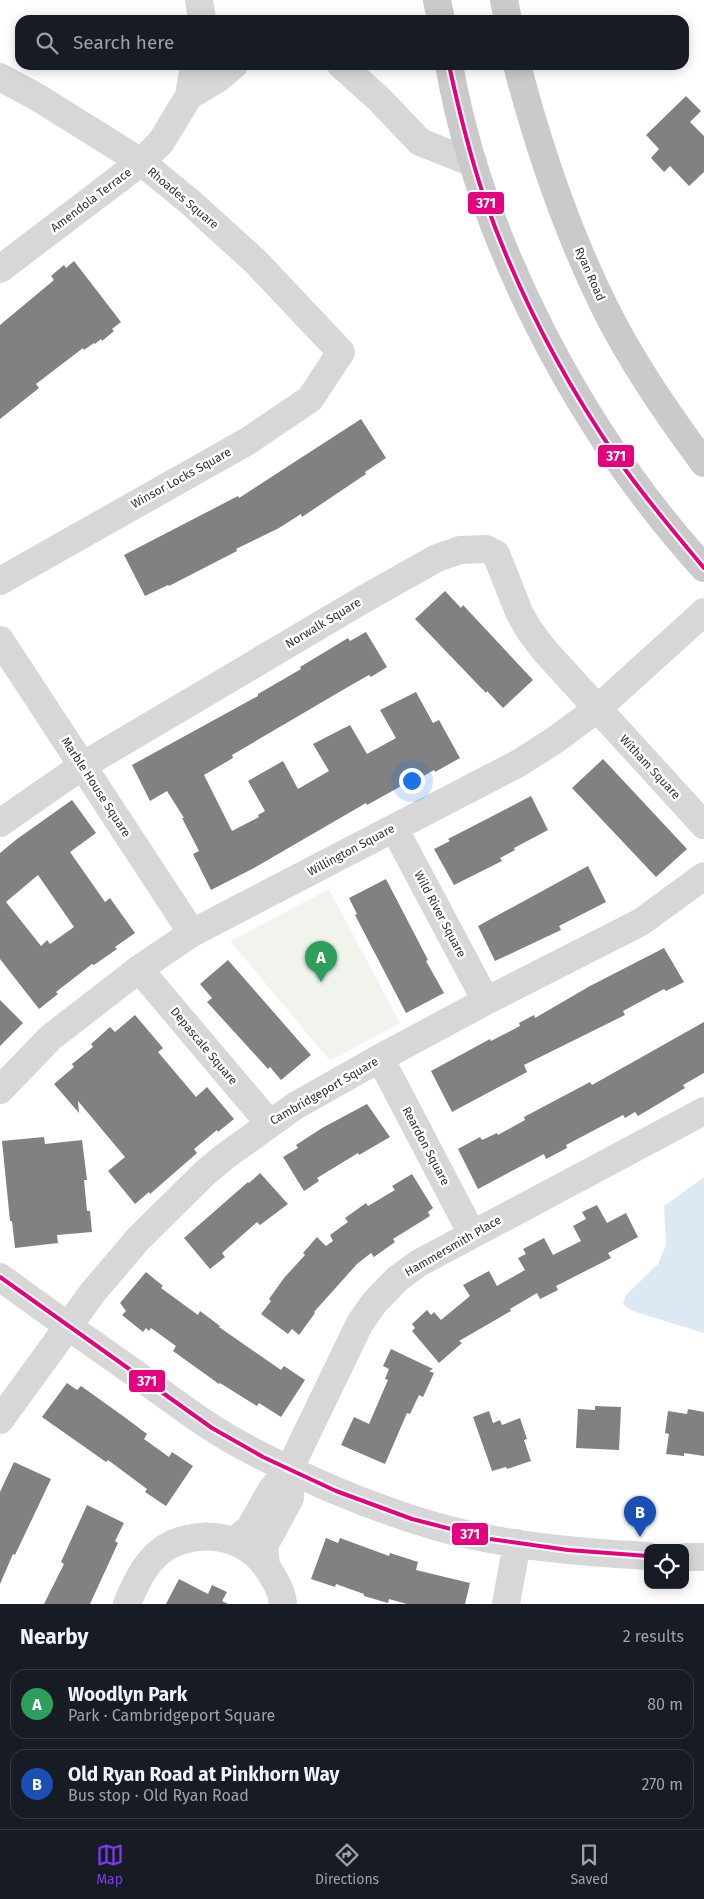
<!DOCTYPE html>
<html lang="en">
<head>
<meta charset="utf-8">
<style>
	body { margin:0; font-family:"Fira Sans",sans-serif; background:#242831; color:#f1f3f6 }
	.controls { position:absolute; right:15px; bottom:15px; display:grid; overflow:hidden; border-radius:10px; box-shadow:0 2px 12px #0003 }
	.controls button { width:45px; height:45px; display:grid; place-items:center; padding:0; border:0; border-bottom:1px solid #363941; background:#171b24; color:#f1f3f6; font:25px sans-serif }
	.you { position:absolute; left:411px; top:780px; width:18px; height:18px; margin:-12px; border:4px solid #fff; border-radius:50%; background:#1a73e8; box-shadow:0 0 0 8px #1a73e833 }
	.badge { display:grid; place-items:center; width:32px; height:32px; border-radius:50%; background:#7c3aed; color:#fff; font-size:16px; font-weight:700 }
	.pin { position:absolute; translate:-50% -41px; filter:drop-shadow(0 1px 2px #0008) }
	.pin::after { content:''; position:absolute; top:26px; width:18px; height:15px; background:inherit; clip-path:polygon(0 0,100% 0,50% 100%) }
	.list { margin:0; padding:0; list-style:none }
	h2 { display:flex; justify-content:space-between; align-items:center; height:65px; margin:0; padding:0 20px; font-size:21px }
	h2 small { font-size:16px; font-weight:400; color:#9ea1a6 }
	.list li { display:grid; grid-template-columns:32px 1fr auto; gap:15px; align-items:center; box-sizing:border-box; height:70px; margin:0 10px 10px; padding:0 10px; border:1px solid #363941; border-radius:15px }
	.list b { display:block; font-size:19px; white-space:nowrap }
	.list p { margin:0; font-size:16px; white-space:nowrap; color:#9ea1a6 }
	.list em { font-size:16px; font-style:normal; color:#9ea1a6 }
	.icon { flex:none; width:28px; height:28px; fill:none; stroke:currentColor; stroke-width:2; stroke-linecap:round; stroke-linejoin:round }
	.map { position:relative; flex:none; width:704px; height:1604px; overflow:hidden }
	.search { position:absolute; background:#171b24; box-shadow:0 2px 12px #0003; left:15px; right:15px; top:15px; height:55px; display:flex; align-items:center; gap:12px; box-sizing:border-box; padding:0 18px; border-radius:15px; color:#9ea1a6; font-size:19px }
	.sheet { height:225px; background:#171b24 }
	nav { display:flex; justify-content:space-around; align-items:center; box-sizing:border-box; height:70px; border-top:1px solid #363941; background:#171b24; font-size:14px; color:#9ea1a6 }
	nav a { display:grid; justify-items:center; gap:2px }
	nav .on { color:#7c3aed }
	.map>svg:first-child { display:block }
</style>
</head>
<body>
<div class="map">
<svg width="704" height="1604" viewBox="0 0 704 1604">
	<rect width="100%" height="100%" fill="#fff"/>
	<path fill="#f1f4ed" d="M329 889 400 1023 330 1061 230 941Z"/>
	<path fill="#dde9f2" d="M704 1177V1333L632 1311 623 1304 626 1295 658 1264 666 1245 664 1206Z"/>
	<path fill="#818181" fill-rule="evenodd" d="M686 96 701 111 690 122 704 136V172L689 186 670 166 664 172 651 158 659 149 646 135Z
		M74 261 121 322 112 329 114 331 102 341 101 339 95 344 94 343 84 350 83 348 36 384 39 388 0 419V325L54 280 51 276 64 265 66 268Z
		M361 419 386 458 365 472 366 474 302 517 301 514 279 528 236 549 237 551 169 586 168 585 145 596 124 555 238 496 239 498Z
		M445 591 461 608 463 605 533 680 503 708 487 691 486 693 415 619Z
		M366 632 387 667 371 677 369 675 353 684 232 755 233 758 204 775 232 831 259 817 258 815 265 811 248 781 283 761 298 789 329 771 313 744 350 725 367 754 396 738 380 710 416 692 433 723 439 720 460 758 435 772 434 770 413 782 412 780 367 805 366 803 254 868 211 890 193 854 199 851 182 818H184L167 791 150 801 132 765 258 696V694L301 669 300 667 348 638 350 641Z
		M603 759 687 849 656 877 572 788Z
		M531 796 548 830 514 848 515 850 500 858 502 861 454 885 434 849 450 841 448 839Z
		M72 800 96 833 70 852 105 902 110 898 135 933 115 947 117 949 94 965 92 964 56 992 58 994 39 1009 0 959V853L17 839ZM38 875 74 927 50 944 47 940 41 946 6 902Z
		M588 866 606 902 559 926 561 930 544 938 495 961 478 926Z
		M386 879 428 960 426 961 444 993 406 1013 355 915 357 914 349 898Z
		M664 948 684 982 666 991 664 989 623 1011 625 1015 524 1065 527 1072 452 1112 431 1071 490 1039 491 1041 520 1026 519 1023 534 1015 535 1018 590 986Z
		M228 960 311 1055 281 1080 270 1067 268 1069 207 1002 212 998 200 984Z
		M0 1000 23 1023 0 1046Z
		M135 1015 163 1048 158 1052 196 1097 207 1087 234 1119 218 1132 217 1130 194 1149 197 1153 150 1194 149 1192 135 1204 108 1171 125 1157 78 1101 79 1113 54 1084 74 1067 72 1064 93 1047 91 1044 110 1027 115 1032Z
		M704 1022V1073L683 1085 685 1088 638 1116 635 1112 625 1118 623 1115 566 1145 567 1148 546 1159 544 1154 478 1189 458 1149 480 1137 482 1140 497 1133 498 1135 525 1120 524 1117 590 1082 592 1085Z
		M367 1104 390 1137 359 1155 358 1153 317 1178 319 1181 304 1191 283 1157 298 1148 296 1145 322 1128Z
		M44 1137 45 1144 82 1140 87 1180H84L87 1211H90L92 1232 57 1235 58 1243 15 1248 12 1221H10L2 1141Z
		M260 1173 288 1204 260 1225 257 1222 222 1253 225 1257 210 1269 184 1238 248 1182 249 1183Z
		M412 1174 433 1208 428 1212 430 1216 393 1239 395 1242 374 1257 371 1253 357 1264 314 1312 315 1313 299 1335 292 1329 288 1334 261 1314 271 1301 269 1299 284 1278 305 1255 303 1253 317 1237 326 1246 333 1241 330 1235 348 1222 345 1218 366 1203 368 1206 395 1190 392 1186Z
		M597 1205 607 1223 626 1213 638 1237 608 1253 611 1258 556 1286 558 1290 540 1299 537 1293 510 1309 511 1311 459 1341 462 1343 439 1363 412 1331 415 1328 412 1324 427 1310 431 1315 434 1312 441 1320 470 1296 463 1285 489 1271 497 1286 525 1270 518 1258 526 1254 523 1249 544 1238 553 1255 581 1241 573 1226 586 1219 582 1212Z
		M146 1272 163 1286 161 1288 198 1315 200 1311 220 1326 219 1327 281 1370 284 1366 305 1380 281 1417 259 1403 257 1406 220 1383 219 1384 173 1351 176 1346 151 1328 149 1331 146 1328 143 1332 122 1315 126 1311 120 1303Z
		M391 1349 433 1369 429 1371 434 1373 423 1397 419 1395 410 1414 407 1413 385 1464 341 1445 354 1417 369 1424 388 1380 385 1379 389 1369 383 1366Z
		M67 1383 77 1390 81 1386 123 1416 147 1434 144 1439 169 1457 172 1452 193 1466 166 1506 145 1492 147 1489 108 1460 106 1462 42 1417Z
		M595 1406 621 1407 619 1450 576 1448 578 1409 595 1410Z
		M688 1409 704 1412V1456L684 1453V1456L666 1454 669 1434 665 1433 668 1411 687 1414Z
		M489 1411 493 1423 500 1420 502 1425 520 1418 527 1439 524 1440 531 1461 507 1469 506 1467 492 1471 473 1417Z
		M14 1462 51 1479 15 1555 13 1554 0 1584V1492Z
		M87 1505 124 1523 115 1541 118 1543 90 1604H44L64 1564 61 1562Z
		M326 1538 338 1543 340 1538 389 1556 390 1553 418 1562 416 1570 470 1583 465 1604H407L389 1599 388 1603 364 1596V1594L336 1584 335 1587 311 1579Z
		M179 1579 208 1594 212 1585 227 1592 222 1601 228 1604H166Z"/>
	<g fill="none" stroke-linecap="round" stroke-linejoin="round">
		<path stroke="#d7d7d7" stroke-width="28" d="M199 0 202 20
			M194 65 189 96 219 78 234 65
			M341 65 379 99 420 142 473 163
			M0 77 37 97 141 162 189 201 256 262 341 352 310 399 248 441 0 581
			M0 269 141 162 161 142 189 96
			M0 640 192 933
			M0 823 82 766 364 599 437 558 460 550 486 549 496 554 519 612 529 630 545 651 704 825
			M394 828 486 1001
			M139 969 269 1123
			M380 1058 472 1234
			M0 1090 50 1038 139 969 192 933 519 763 555 740 597 709 704 612
			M0 1277C45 1310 90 1342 136 1374 169 1398 203 1424 239 1444 302 1478 369 1507 438 1527 506 1546 577 1552 648 1556
			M0 1420 93 1292 139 1238 205 1173 224 1157 295 1106 380 1058 486 1001 641 922 704 876
			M234 1541 250 1528 272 1489 289 1470 360 1323 374 1303 397 1279 419 1263 704 1111
			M685 1557H704
			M266 1565 264 1546 290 1498 289 1470
			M127 1604C136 1582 148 1555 172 1544 209 1528 249 1538 270 1572 276 1582 282 1592 283 1604
			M506 1604 517 1543"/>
		<path stroke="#cacaca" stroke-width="28" d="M437 0 441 20
			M504 0 508 20
			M449 65C481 244 582 434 704 568
			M517 65C539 149 567 232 606 310 633 364 668 415 704 463"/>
		<defs>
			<path id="bus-1" d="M449 65C459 111 470 156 485 200 517 291 563 379 617 458 644 497 674 532 704 568
				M0 1277 212 1428 263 1457 336 1491 412 1519 490 1539 568 1550 648 1556"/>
		</defs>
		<use href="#bus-1" stroke="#fff" stroke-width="8"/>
		<use href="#bus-1" stroke="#e5007d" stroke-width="4"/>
	</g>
	<g text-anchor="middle" stroke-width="5" stroke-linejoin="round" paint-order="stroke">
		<g font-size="12" fill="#333" stroke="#fff">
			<text transform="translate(183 198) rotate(40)" y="4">Rhoades Square</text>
			<text transform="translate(91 200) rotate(-37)" y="4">Amendola Terrace</text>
			<text transform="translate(590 274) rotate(66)" y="4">Ryan Road</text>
			<text transform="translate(181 478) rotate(-29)" y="4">Winsor Locks Square</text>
			<text transform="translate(323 623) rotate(-31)" y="4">Norwalk Square</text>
			<text transform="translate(650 767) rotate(47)" y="4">Witham Square</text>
			<text transform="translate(96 787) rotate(57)" y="4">Marble House Square</text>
			<text transform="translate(351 850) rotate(-28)" y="4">Willington Square</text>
			<text transform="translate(440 914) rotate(62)" y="4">Wild River Square</text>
			<text transform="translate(204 1046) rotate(50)" y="4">Depascale Square</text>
			<text transform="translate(324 1091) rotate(-30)" y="4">Cambridgeport Square</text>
			<text transform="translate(426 1146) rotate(62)" y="4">Reardon Square</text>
			<text transform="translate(453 1246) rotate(-30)" y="4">Hammersmith Place</text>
		</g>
	</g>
	<g stroke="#fff" stroke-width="2">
		<rect x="467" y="191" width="38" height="24" rx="5" fill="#e5007d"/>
		<rect x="597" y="444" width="38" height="24" rx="5" fill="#e5007d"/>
		<rect x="128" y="1369" width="38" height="24" rx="5" fill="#e5007d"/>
		<rect x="451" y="1522" width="38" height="24" rx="5" fill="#e5007d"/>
	</g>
	<g font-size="14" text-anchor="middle" font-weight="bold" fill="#fff">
		<text x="486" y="208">371</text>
		<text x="616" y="461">371</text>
		<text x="147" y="1386">371</text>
		<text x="470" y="1539">371</text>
	</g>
</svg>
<div class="controls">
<button><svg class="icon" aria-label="locate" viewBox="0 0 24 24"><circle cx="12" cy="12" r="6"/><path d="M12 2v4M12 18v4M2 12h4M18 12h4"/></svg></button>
</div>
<div class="you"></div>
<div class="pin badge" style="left:321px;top:982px;background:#2e9e5b">A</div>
<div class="pin badge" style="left:640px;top:1537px;background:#1a4fb4">B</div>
<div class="search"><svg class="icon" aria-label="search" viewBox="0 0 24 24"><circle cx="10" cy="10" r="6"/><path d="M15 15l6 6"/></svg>Search here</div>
</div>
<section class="sheet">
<h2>Nearby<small>2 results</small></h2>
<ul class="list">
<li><span class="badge" style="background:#2e9e5b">A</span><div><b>Woodlyn Park</b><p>Park · Cambridgeport Square</p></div><em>80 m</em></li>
<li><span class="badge" style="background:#1a4fb4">B</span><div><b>Old Ryan Road at Pinkhorn Way</b><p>Bus stop · Old Ryan Road</p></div><em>270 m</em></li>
</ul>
</section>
<nav>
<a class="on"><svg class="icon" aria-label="map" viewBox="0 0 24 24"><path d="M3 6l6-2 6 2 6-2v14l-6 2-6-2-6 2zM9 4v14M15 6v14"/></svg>Map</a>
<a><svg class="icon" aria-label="directions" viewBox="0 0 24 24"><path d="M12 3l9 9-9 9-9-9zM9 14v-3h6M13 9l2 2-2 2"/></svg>Directions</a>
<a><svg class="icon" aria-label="saved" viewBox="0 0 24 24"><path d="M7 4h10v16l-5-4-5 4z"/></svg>Saved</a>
</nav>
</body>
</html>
